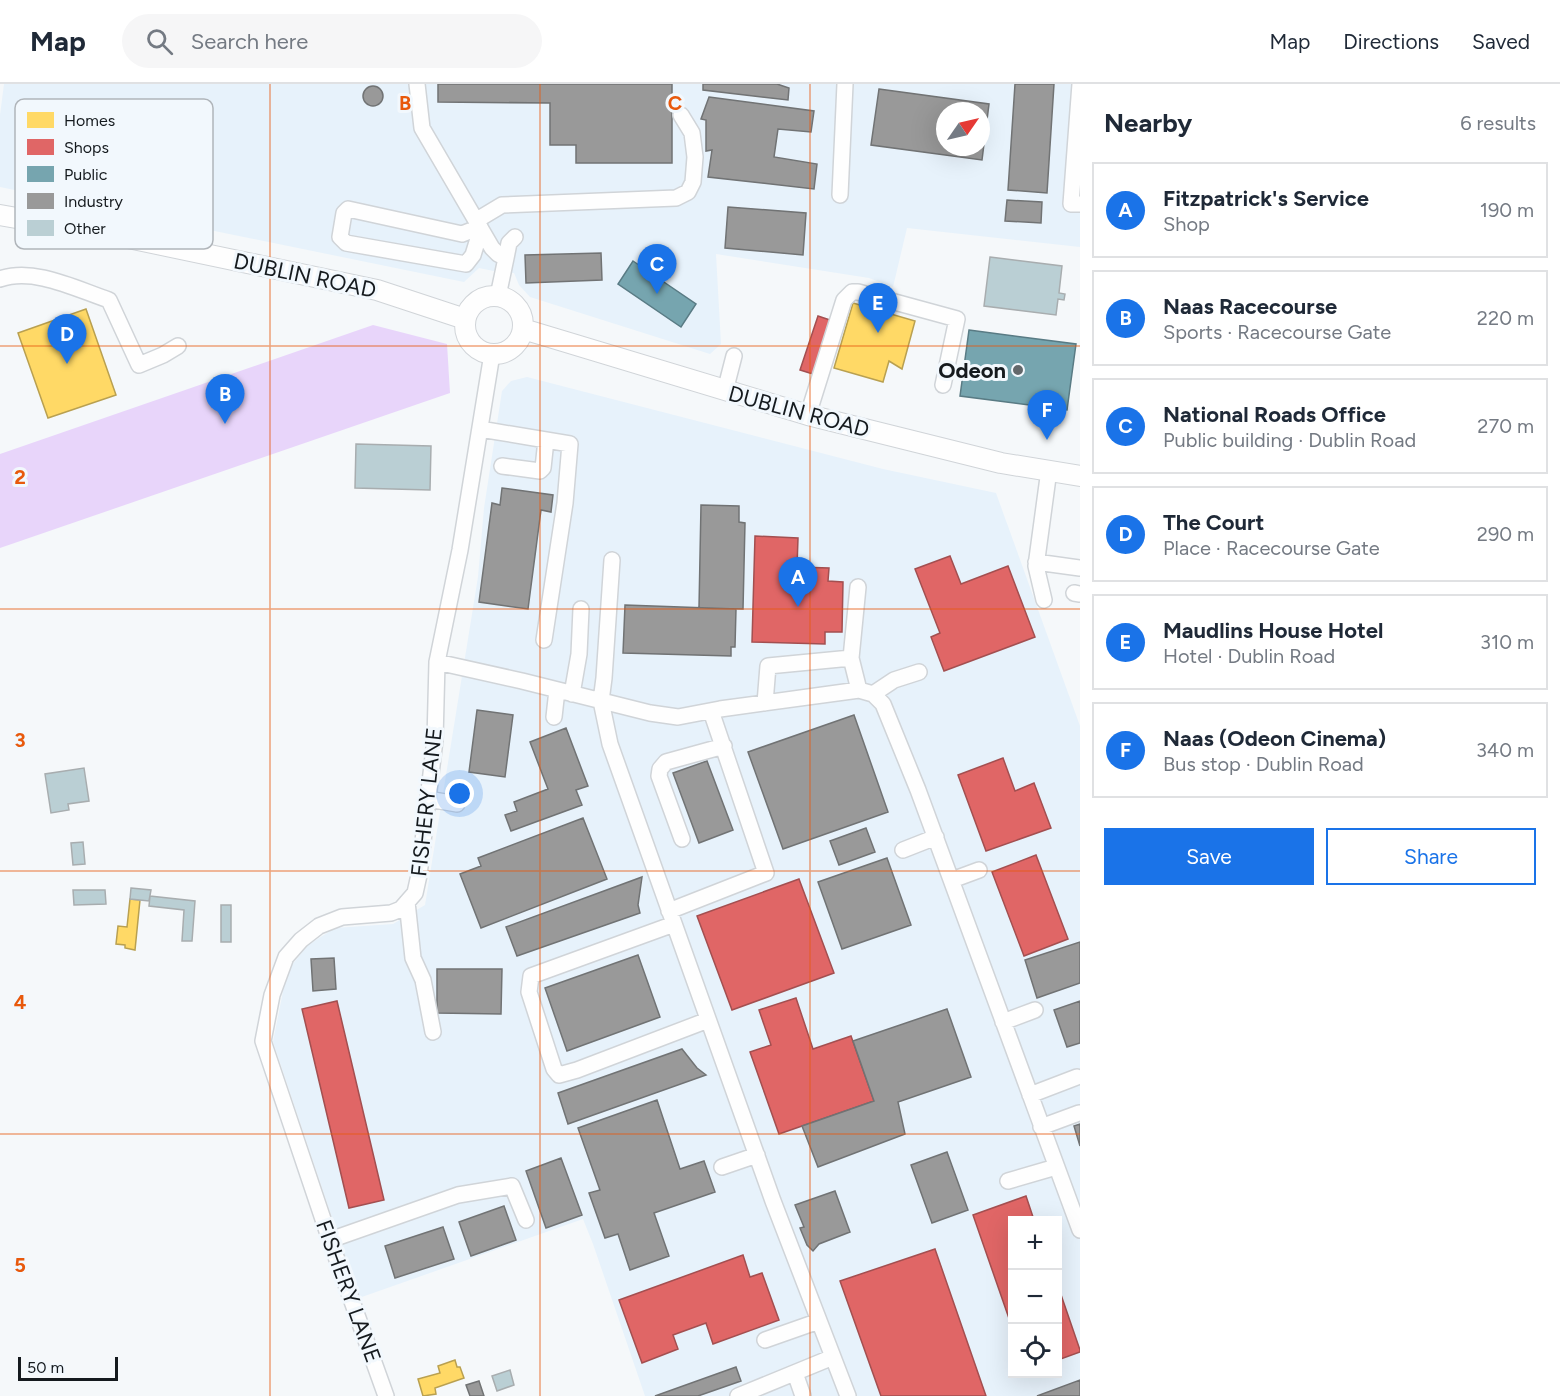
<!DOCTYPE html>
<html lang="en">
<head>
<meta charset="utf-8">
<style>
	body { margin:0; font-family:Figtree,sans-serif; background:#f6f6f7; color:#1f2937 }
	.controls { position:absolute; right:18px; bottom:18px; display:grid; overflow:hidden; border-radius:0px; box-shadow:0 6px 24px #0002 }
	.controls button { width:54px; height:54px; display:grid; place-items:center; padding:0; border:0; border-bottom:2px solid #e0e1e3; background:#fff; color:#1f2937; font:30px sans-serif }
	.compass { position:absolute; left:936px; top:18px; width:54px; height:54px; border-radius:50%; background:#fff; box-shadow:0 6px 24px #0002; rotate:56deg }
	.scale { position:absolute; left:18px; bottom:15px; width:100px; box-sizing:border-box; padding-left:6px; border:3px solid #151a1e; border-top:0; font-size:16px; line-height:21px; white-space:nowrap; color:#151a1e; -webkit-text-stroke:4px #f2f8fd; paint-order:stroke }
	.you { position:absolute; left:460px; top:710px; width:21px; height:21px; margin:-15px; border:4px solid #fff; border-radius:50%; background:#1a73e8; box-shadow:0 0 0 9px #1a73e833 }
	.badge { display:grid; place-items:center; width:39px; height:39px; border-radius:50%; background:#1a73e8; color:#fff; font-size:20px; font-weight:700 }
	.pin { position:absolute; translate:-50% -50px; filter:drop-shadow(0 2px 3px #0008) }
	.pin::after { content:''; position:absolute; top:32px; width:21px; height:18px; background:inherit; clip-path:polygon(0 0,100% 0,50% 100%) }
	.list { margin:0; padding:0; list-style:none }
	h2 { display:flex; justify-content:space-between; align-items:center; height:78px; margin:0; padding:0 24px; font-size:26px }
	h2 small { font-size:20px; font-weight:400; color:#747a83 }
	.list li { display:grid; grid-template-columns:39px 1fr auto; gap:18px; align-items:center; box-sizing:border-box; height:96px; margin:0 12px 12px; padding:0 12px; border:2px solid #e0e1e3; border-radius:0px }
	.list b { display:block; font-size:22px; white-space:nowrap }
	.list p { margin:0; font-size:20px; white-space:nowrap; color:#747a83 }
	.list em { font-size:20px; font-style:normal; color:#747a83 }
	.actions { display:flex; gap:12px; padding:18px 24px }
	.actions a { flex:1; padding:14px 0; border:2px solid #1a73e8; border-radius:0px; text-align:center; font-size:21px; color:#1a73e8 }
	.actions .main { background:#1a73e8; color:#fff }
	.icon { flex:none; width:33px; height:33px; fill:none; stroke:currentColor; stroke-width:2; stroke-linecap:round; stroke-linejoin:round }
	.map { position:relative; flex:none; width:1080px; height:1312px; overflow:hidden }
	header { display:flex; align-items:center; gap:36px; box-sizing:border-box; height:84px; padding:0 30px; background:#fff; border-bottom:2px solid #e0e1e3 }
	header strong { font-size:28px }
	nav { display:flex; gap:33px; margin-inline-start:auto; font-size:21px }
	.search { width:420px; height:54px; background:#f6f6f7; display:flex; align-items:center; gap:15px; box-sizing:border-box; padding:0 21px; border-radius:33px; color:#747a83; font-size:22px }
	main { display:flex }
	aside { flex:1; background:#fff }
	.map>svg:first-child { display:block }
</style>
</head>
<body>
<header>
<strong>Map</strong>
<div class="search"><svg class="icon" aria-label="search" viewBox="0 0 24 24"><circle cx="10" cy="10" r="6"/><path d="M15 15l6 6"/></svg>Search here</div>
<nav><a>Map</a><a>Directions</a><a>Saved</a></nav>
</header>
<main>
<div class="map">
<svg width="1080" height="1312" viewBox="0 0 1080 1312">
	<rect width="100%" height="100%" fill="#f5f8fa"/>
	<path fill="#e7f2fb" fill-rule="evenodd" d="M4 0H1080V163L907 144 893 203 869 194 716 170 721 260 710 270 530 213 519 201 514 189H503L479 184 464 198 0 103V31ZM945 27H981V63H945Z
		M527 293 883 385 996 409 1080 642V1312H645L593 1160 583 1135 359 1214 273 958 287 887 308 861 335 844 393 840 425 821 478 493 484 424 502 307 511 297ZM1012 1136H1058V1290H1012Z"/>
	<path fill="#e8d5fa" d="M373 241 447 260 450 309 0 464V370Z"/>
	<path fill="#ffd966" stroke="#b9a050" stroke-width="1.5" d="M853 219 915 237 902 285 889 277 883 298 834 284Z
		M86 225 116 311 48 334 18 249Z
		M130 815 140 816 135 866 125 864V861L116 860 118 842 127 843Z
		M455 1276 457 1283H460L464 1294 435 1304 436 1310 423 1312 418 1295 440 1289 438 1282Z"/>
	<path fill="#e06666" stroke="#a34f50" stroke-width="1.5" d="M818 232 830 236 813 290 800 286Z
		M755 452 798 454 797 483 829 484 828 497 843 498 842 548H825V560L752 558Z
		M950 472 961 500 1008 482 1035 553 944 587 931 553 940 549 915 485Z
		M1003 674 1015 707 1034 699 1051 744 986 767 958 691Z
		M1036 771 1068 855 1024 872 992 788Z
		M799 795 834 889 732 926 697 832Z
		M796 914 813 965 851 952 874 1017 779 1050 750 968 771 961 759 926Z
		M337 917 384 1116 349 1124 302 925Z
		M1026 1112 1034 1136H1012V1243L973 1131Z
		M935 1165 986 1312H881L840 1197Z
		M743 1171 750 1193 762 1189 779 1236 713 1260 706 1239 673 1251 678 1265 642 1279 619 1216Z
		M1058 1202 1080 1266V1268L1058 1276Z"/>
	<path fill="#76a5af" stroke="#597b84" stroke-width="1.5" d="M633 177 696 220 681 243 618 200Z
		M969 246 1076 260 1067 326 960 312Z"/>
	<path fill="#999" stroke="#717374" stroke-width="1.5" fill-rule="evenodd" d="M438 0H672V79H576V61H550V19L438 18Z
		M703 0H777L789 4 788 16 703 6Z
		M1015 0H1054L1047 109 1008 106Z
		M363 12a10 10 0 1 1 20 0a10 10 0 1 1-20 0Z
		M879 5 989 20 982 76 871 61ZM945 27H981V63H945Z
		M709 13 814 27 811 48 778 45 774 73 817 80 814 105 708 93 712 66 706 67V36L701 35Z
		M1007 116 1042 118 1041 139 1005 137Z
		M728 123 806 129 803 171 725 164Z
		M601 169 602 196 526 199 525 171Z
		M502 404 553 411 551 428 541 426 528 525 479 518 492 419 500 421Z
		M701 421 739 422V438L745 439 743 525 699 524Z
		M625 521 736 525 735 563H731V572L623 569Z
		M477 626 513 631 505 693 469 688Z
		M854 631 888 728 783 765 748 668Z
		M566 644 588 702 576 706 582 721 511 747 505 731 517 727 514 718 548 705 530 658Z
		M707 677 733 746 699 759 673 689Z
		M583 734 607 795 481 844 460 790 481 782 478 774Z
		M866 744 875 768 839 781 830 757Z
		M887 774 911 841 842 865 818 798Z
		M642 793 638 821 640 829 517 872 506 843Z
		M1080 858V899L1037 914 1025 876Z
		M638 871 660 933 567 967 545 904Z
		M334 874 336 905 313 907 311 875Z
		M437 885H502L501 930 437 929Z
		M1080 917V959L1067 963 1054 926Z
		M947 925 971 993 898 1018 905 1050 818 1083 802 1042 874 1017 853 957Z
		M682 965 697 984 706 991 568 1040 558 1009Z
		M657 1016 680 1085 704 1077 715 1108 654 1129 669 1172 630 1186 618 1150 605 1154 589 1109 600 1106 578 1044Z
		M1080 1040V1062L1074 1042Z
		M947 1068 968 1126 932 1139 911 1081Z
		M561 1074 582 1131 546 1144 526 1087Z
		M835 1107 850 1148 819 1160 813 1167 807 1161 800 1144 804 1143 795 1121Z
		M504 1122 516 1156 471 1172 459 1138Z
		M443 1143 454 1175 395 1194 385 1162Z
		M736 1283 741 1297 698 1312H655Z
		M1080 1296V1312H1037Z
		M479 1297 484 1312H470L466 1301Z"/>
	<path fill="#bacfd4" stroke="#a8adaf" stroke-width="1.5" d="M990 173 1062 182 1059 209 1065 210 1064 216 1058 215 1056 231 984 222Z
		M356 360 431 362 430 406 355 404Z
		M84 684 89 717 68 720 69 726 51 729 45 690Z
		M83 758 85 780 73 781 71 759Z
		M131 804 151 806 149 817 130 815Z
		M73 806H105L106 820 74 821Z
		M150 812 195 817 192 857H182L184 826 149 822Z
		M221 821H231V858H221Z
		M510 1286 514 1301 497 1307 492 1292Z"/>
	<g fill="none" stroke-linecap="round" stroke-linejoin="round">
		<defs>
			<path id="minor" d="M417 0 422 44 492 164 498 170 506 174 498 212
				M1080 0 1071 120H1080
				M840 111 845 0
				M477 136 502 121 676 114 688 108 693 98 695 73 692 49 681 31
				M480 143 462 150 348 125 344 129 340 153 346 159 466 180 473 171 481 145
				M506 174 509 159 515 153
				M0 195C34 183 76 205 109 216L139 281 163 271 178 262
				M725 307 734 272
				M808 331 844 216 852 208H858L957 235 943 301
				M480 345 570 360 565 419 544 556
				M502 382 540 387 543 384 546 356
				M612 476 604 594 601 617 610 660 773 1117 848 1312
				M1036 478 1080 484
				M1074 509 1080 510
				M1044 516 1036 482 1049 386
				M851 574 858 503
				M437 578 522 597 650 629 678 633 720 625 859 606 873 610 883 620 918 706 1080 1146
				M572 610 579 570 581 525
				M873 610 894 596 919 588
				M765 619 768 582 851 574 859 606
				M554 633 557 606
				M428 715 457 720
				M682 755 659 692 660 685 666 678 724 662
				M903 766 936 753
				M952 796 979 786
				M407 818 413 874 423 896 433 948
				M669 827 766 789 711 627
				M674 840 531 892 529 908 554 985 559 991 577 986 708 936
				M1003 938 1035 926
				M1030 1011 1077 993
				M1041 1043 1079 1029
				M722 1083 757 1071
				M1008 1097 1056 1083
				M330 1156 458 1111 512 1102 526 1136
				M765 1256 819 1237
				M795 1289 803 1312
				M386 1312 330 1156 263 957 272 911 286 873 301 856 319 842 342 833 391 829 401 825 415 809 419 791 435 656 437 578 460 466 492 270
				M738 1312 833 1273"/>
			<path id="major" d="M0 131 114 151 377 206 465 235
				M465 241a29 29 0 1 1 58 0a29 29 0 1 1-58 0Z
				M523 245 808 331 1001 379 1080 392"/>
		</defs>
		<use href="#minor" stroke="#d0d4d8" stroke-width="18"/>
		<use href="#major" stroke="#d0d4d8" stroke-width="22"/>
		<use href="#minor" stroke="#fefefe" stroke-width="15"/>
		<use href="#major" stroke="#fefefe" stroke-width="20"/>
	</g>
	<path fill="none" stroke="#e8590c" stroke-width="1.5" stroke-opacity="0.55" d="M270 0V1312M540 0V1312M810 0V1312M0 262H1080M0 525H1080M0 787H1080M0 1050H1080"/>
	<circle fill="#63686b" stroke="#f2f8fd" stroke-width="2" cx="1018" cy="286" r="6"/>
	<g text-anchor="middle" stroke-width="6" stroke-linejoin="round" paint-order="stroke">
		<g font-size="22" fill="#151a1e" stroke="#f2f8fd">
			<text transform="translate(305 191) rotate(12)" y="8">DUBLIN ROAD</text>
			<text transform="translate(799 327) rotate(15)" y="8">DUBLIN ROAD</text>
			<text transform="translate(426 718) rotate(-84)" y="8">FISHERY LANE</text>
			<text transform="translate(349 1207) rotate(70)" y="8">FISHERY LANE</text>
		</g>
		<g font-size="22" font-weight="bold" fill="#151a1e" stroke="#f2f8fd" text-anchor="end">
			<text x="1006" y="294">Odeon</text>
		</g>
	</g>
	<rect x="15" y="15" width="198" height="150" rx="9" fill="#f2f8fd" stroke="#b0b5ba" stroke-width="1.5"/>
	<rect x="27" y="28" width="27" height="16" fill="#ffd966"/>
	<rect x="27" y="55" width="27" height="16" fill="#e06666"/>
	<rect x="27" y="82" width="27" height="16" fill="#76a5af"/>
	<rect x="27" y="109" width="27" height="16" fill="#999"/>
	<rect x="27" y="136" width="27" height="16" fill="#bacfd4"/>
	<g font-size="16" fill="#151a1e">
		<text x="64" y="42">Homes</text>
		<text x="64" y="69">Shops</text>
		<text x="64" y="96">Public</text>
		<text x="64" y="123">Industry</text>
		<text x="64" y="150">Other</text>
	</g>
	<g font-size="20" text-anchor="middle" font-weight="bold" fill="#e8590c" stroke="#f2f8fd" stroke-width="6" stroke-linejoin="round" paint-order="stroke">
		<text x="405" y="26">B</text>
		<text x="675" y="26">C</text>
		<text x="20" y="400">2</text>
		<text x="20" y="663">3</text>
		<text x="20" y="925">4</text>
		<text x="20" y="1188">5</text>
	</g>
</svg>
<div class="controls">
<button>+</button>
<button>−</button>
<button><svg class="icon" aria-label="locate" viewBox="0 0 24 24"><circle cx="12" cy="12" r="6"/><path d="M12 2v4M12 18v4M2 12h4M18 12h4"/></svg></button>
</div>
<svg class="compass" viewBox="-18 -18 36 36"><path d="M0-13l5 13h-10z" fill="#e53935"/><path d="M0 13l5-13h-10z" fill="#747a83"/></svg>
<div class="scale">50 m</div>
<div class="you"></div>
<div class="pin badge" style="left:798px;top:523px">A</div>
<div class="pin badge" style="left:225px;top:340px">B</div>
<div class="pin badge" style="left:657px;top:210px">C</div>
<div class="pin badge" style="left:67px;top:280px">D</div>
<div class="pin badge" style="left:878px;top:249px">E</div>
<div class="pin badge" style="left:1047px;top:356px">F</div>
</div>
<aside>
<h2>Nearby<small>6 results</small></h2>
<ul class="list">
<li><span class="badge">A</span><div><b>Fitzpatrick's Service</b><p>Shop</p></div><em>190 m</em></li>
<li><span class="badge">B</span><div><b>Naas Racecourse</b><p>Sports · Racecourse Gate</p></div><em>220 m</em></li>
<li><span class="badge">C</span><div><b>National Roads Office</b><p>Public building · Dublin Road</p></div><em>270 m</em></li>
<li><span class="badge">D</span><div><b>The Court</b><p>Place · Racecourse Gate</p></div><em>290 m</em></li>
<li><span class="badge">E</span><div><b>Maudlins House Hotel</b><p>Hotel · Dublin Road</p></div><em>310 m</em></li>
<li><span class="badge">F</span><div><b>Naas (Odeon Cinema)</b><p>Bus stop · Dublin Road</p></div><em>340 m</em></li>
</ul>
<div class="actions"><a class="main">Save</a><a>Share</a></div>
</aside>
</main>
</body>
</html>
